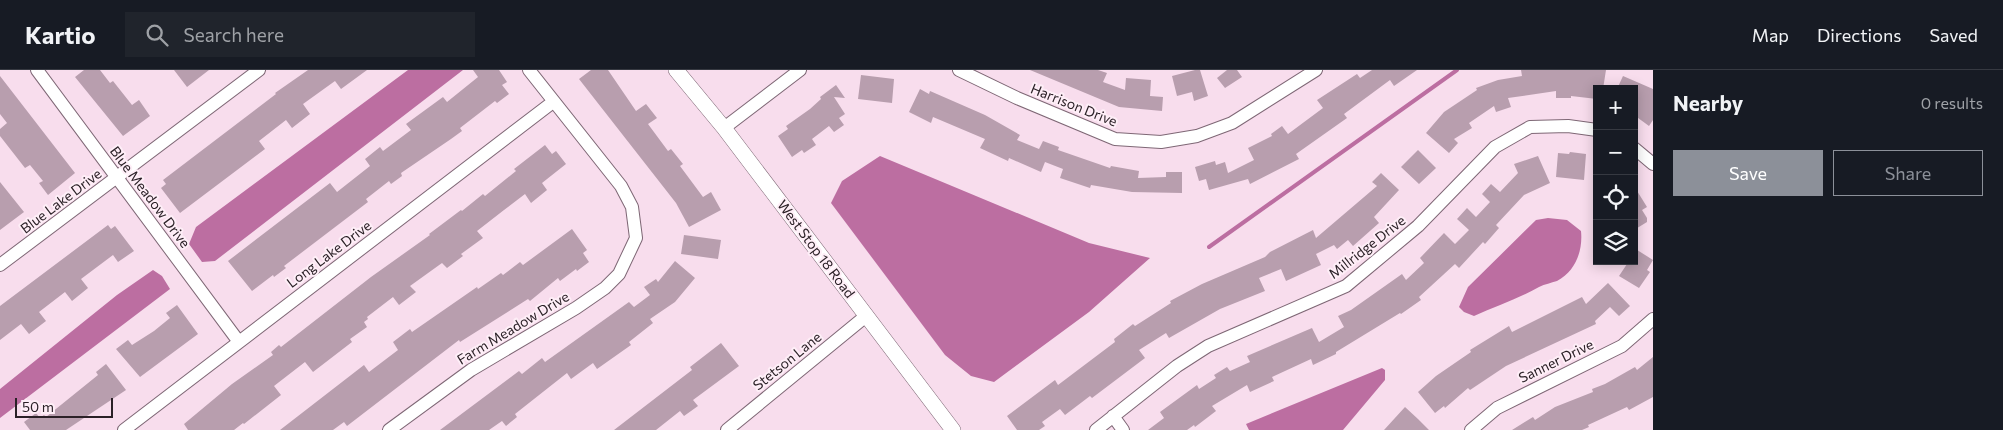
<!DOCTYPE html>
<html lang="en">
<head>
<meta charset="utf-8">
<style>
	body { margin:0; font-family:Commissioner,sans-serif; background:#20242c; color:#f1f3f6 }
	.controls { position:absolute; right:15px; top:15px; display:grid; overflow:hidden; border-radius:0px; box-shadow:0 2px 12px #0003 }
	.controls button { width:45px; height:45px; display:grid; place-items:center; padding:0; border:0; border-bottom:1px solid #363941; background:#171b24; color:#f1f3f6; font:25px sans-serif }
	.scale { position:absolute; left:15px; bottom:12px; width:98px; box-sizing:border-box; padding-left:5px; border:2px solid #2b2127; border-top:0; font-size:14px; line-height:18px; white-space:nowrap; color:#2b2127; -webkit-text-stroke:4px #feeef7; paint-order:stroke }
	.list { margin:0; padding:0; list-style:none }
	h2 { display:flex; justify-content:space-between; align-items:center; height:65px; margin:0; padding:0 20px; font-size:21px }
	h2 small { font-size:16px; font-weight:400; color:#9ea1a6 }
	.actions { display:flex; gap:10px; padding:15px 20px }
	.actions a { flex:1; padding:11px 0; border:1px solid #8c9099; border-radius:0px; text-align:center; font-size:18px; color:#8c9099 }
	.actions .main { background:#8c9099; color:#fff }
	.icon { flex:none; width:28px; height:28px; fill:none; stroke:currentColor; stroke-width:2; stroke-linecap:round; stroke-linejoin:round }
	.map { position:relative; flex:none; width:1653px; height:360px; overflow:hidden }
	header { display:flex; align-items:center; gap:30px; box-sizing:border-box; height:70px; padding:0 25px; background:#171b24; border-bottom:1px solid #363941 }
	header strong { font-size:24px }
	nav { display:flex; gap:28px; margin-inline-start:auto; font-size:18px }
	.search { width:350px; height:45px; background:#20242c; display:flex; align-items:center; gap:12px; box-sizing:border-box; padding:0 18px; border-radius:0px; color:#9ea1a6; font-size:19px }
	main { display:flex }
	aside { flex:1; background:#171b24 }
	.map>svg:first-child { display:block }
</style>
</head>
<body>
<header>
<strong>Kartio</strong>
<div class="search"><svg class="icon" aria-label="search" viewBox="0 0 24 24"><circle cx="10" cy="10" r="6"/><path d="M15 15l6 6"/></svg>Search here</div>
<nav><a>Map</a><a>Directions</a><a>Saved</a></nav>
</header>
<main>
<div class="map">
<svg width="1653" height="360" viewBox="0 0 1653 360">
	<rect width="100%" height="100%" fill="#f8dded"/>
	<path fill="#bc6ea1" d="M408 0H463L215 191 202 192 189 174 196 157Z
		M880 86 1089 173 1150 188 1089 242 994 312 971 306 945 285 831 133 842 111Z
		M1548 148 1567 150 1581 161C1583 180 1576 201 1557 211 1551 213 1545 214 1539 217 1518 229 1496 236 1474 246L1464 242 1459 237 1468 217 1536 150Z
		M153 200 162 206 170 219 0 348V319L117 225Z
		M1382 298 1385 300V310L1343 360H1249L1246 354Z"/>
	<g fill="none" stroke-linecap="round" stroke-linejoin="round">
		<path stroke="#bc6ea1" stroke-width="4" d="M1209 177 1457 0"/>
	</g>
	<path fill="#b89eae" d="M84 0H100L110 13 113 11 132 35 139 30 150 46 123 66 75 7Z
		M174 0H209L187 17Z
		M308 0H367L341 19 335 11 303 34 310 44 292 58 286 50 259 71 265 79 180 143 161 118 166 114 163 110 276 24 275 23Z
		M473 0H499L507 12 502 15 509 24 497 33 495 31 460 58 462 61 451 69 401 103 402 106 391 114 389 111 366 129 368 132 284 196 286 198 274 207 273 205 252 221 228 191 330 113 337 122 370 96 365 89 380 77 383 81 411 60 406 54 443 27 447 32 478 7Z
		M591 0H608L636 41 646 34 657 48 648 54 668 81 671 79 683 94 680 96 703 127 711 122 721 140 689 157 676 133 579 9Z
		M1030 0H1098L1107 3 1103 12 1125 20 1126 8 1151 10 1150 26 1163 27 1162 41 1119 37Z
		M1195 0H1200L1208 26 1194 31 1192 22 1177 26 1172 6Z
		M1227 0H1237L1242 7 1225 18 1217 8Z
		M1372 0H1417L1394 16 1390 10 1344 44 1347 48 1296 84 1299 89 1250 114 1248 109 1209 120 1206 109 1199 111 1195 97 1215 91 1216 95 1225 92 1228 103 1254 90 1248 78 1272 66 1271 64 1282 56 1288 64 1323 38 1317 30 1357 4 1360 8Z
		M1521 0H1606L1603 19H1597V29L1571 26V28H1556V21L1508 28 1511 37 1496 42 1494 36 1469 53 1472 58 1454 69 1458 73 1449 83 1426 63 1444 42 1477 20 1476 18 1498 10 1522 6Z
		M861 5 894 9 892 33 858 29Z
		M0 6 75 103 48 125 39 113 43 111 30 95 25 98 0 66V59L7 53 0 44Z
		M1623 6 1653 19V50L1649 56 1634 45V19H1617Z
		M836 15 845 28 834 27 845 44 839 48 844 55 834 62 829 56 812 69 816 75 804 83 802 80 792 87 778 66 788 59 786 56 810 39 821 29 820 27Z
		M920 19 929 24 930 21 985 45 1020 65 1017 70 1039 79 1043 71 1059 77 1058 80 1110 98 1111 96 1139 101 1138 108 1166 107V102H1182V123L1132 122 1091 115 1090 118 1060 108 1063 99 1045 92 1041 102 1009 88 1008 91 980 78 985 69 933 47 931 53 909 42Z
		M545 75 552 84 556 81 566 94 542 113 547 120 531 133 525 124 504 140 477 161 483 168 461 184 463 186 447 198 442 193 410 216 416 222 399 235 393 227 367 247 368 249 364 252 367 257 350 269 352 272 313 302 305 292 274 316 281 325 244 354 243 353 234 360H188L184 354 232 314 273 285 271 282 279 275 281 277 371 207 430 165 429 164 461 140 462 141 483 124 485 126 516 101 514 99Z
		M1418 80 1436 98 1419 114 1401 97Z
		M1570 82 1586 84 1584 110 1556 107 1558 83 1569 84Z
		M1538 86 1550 113 1524 125 1496 155 1499 158 1485 174 1483 172 1459 198 1455 194 1419 227 1421 230 1401 244 1400 243 1336 282V284L1313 295 1311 289 1272 307 1274 311 1250 322 1247 315 1212 336 1216 341 1195 357 1194 355 1187 360H1148L1164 348 1160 342 1197 315 1199 319 1216 308 1214 305 1227 297 1230 301 1250 292 1247 286 1312 258 1319 272 1344 257 1338 246 1351 240 1402 204 1406 210 1424 193 1420 188 1444 163 1455 174 1469 160 1457 149 1467 138 1476 147 1490 132 1482 124 1491 114 1500 122 1518 103 1514 94Z
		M1381 103 1399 120 1374 147 1379 153 1353 176 1348 170 1337 179 1334 175 1316 184 1321 195 1286 211 1281 199 1259 208 1265 221 1220 239 1169 268 1166 263 1139 280 1145 288 1092 328 1090 326 1065 345 1060 339 1042 352 1045 356 1039 360H1017L1007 346 1055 310 1058 315 1115 272 1114 269 1133 254 1135 256 1171 233 1170 231 1202 214 1265 187 1270 182 1313 160 1316 168 1377 116 1372 112Z
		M0 112 24 142 0 160Z
		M1634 116 1647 137 1642 140 1647 148V152L1634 160Z
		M108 155 111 159 115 156 134 181 118 192 113 185 81 209 88 218 72 231 65 222 39 242 46 251 29 264 21 254 0 270V236Z
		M572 159 587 180 583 183 589 192 577 201 576 199 560 211 558 208 530 231 528 229 460 272 459 270 347 356 344 352 333 360H280L364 295 369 302 398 280 393 272 410 259 412 262 477 217 478 219 501 203 503 205 520 192 523 195Z
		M684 165 721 170 718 189 681 184Z
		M1634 178 1653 190 1647 200 1650 202 1639 218 1619 206 1629 191H1634Z
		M675 191 695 208 675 232 650 249 653 253 629 272 631 275 597 299 593 293 571 309 567 303 515 344 517 347 506 356 502 351 489 360H440L519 301 522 304 542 288 545 292 629 232 634 237 650 225 644 217 656 209 658 212Z
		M1608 213 1630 236 1619 246 1610 237 1595 251 1596 254 1506 296 1470 320 1468 318 1445 338 1444 336 1435 343 1418 322 1436 306 1471 282 1470 280 1509 256 1512 262 1582 227 1586 234Z
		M177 235 198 264 140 307 116 279 128 270 132 275 154 261 170 248 166 243Z
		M721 273 739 296 693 330 698 336 684 346 680 341 656 360H614L692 300 690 297Z
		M1653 287V327L1629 340 1627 337 1588 355 1589 357 1582 360H1512L1533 347 1535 350 1555 337 1593 322 1592 319 1605 314 1635 297 1637 300Z
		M106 294 126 320 66 360H30L24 352 36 343 40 348 44 345 46 347 98 305 96 302Z
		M1405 337 1418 349 1429 360H1384Z"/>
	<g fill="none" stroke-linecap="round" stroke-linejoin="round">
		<defs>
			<path id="minor" d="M37 0 239 272
				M959 0 1017 28 1115 69 1161 72 1197 66 1232 53 1316 0
				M724 58 800 0
				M1634 78 1653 94
				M0 195 259 0
				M1113 346 1123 360
				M124 360 553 32
				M389 360 471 300 576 238 605 218 619 204 636 168 632 137 621 116 529 0
				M727 360 866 246
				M1096 360 1177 296 1208 276 1346 216 1418 156 1495 77 1530 57 1568 56 1597 60
				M1471 360 1497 338 1622 276 1653 249"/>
			<path id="tertiary" d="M676 0 724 58 953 360"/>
		</defs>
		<use href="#minor" stroke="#7e6775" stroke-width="14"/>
		<use href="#tertiary" stroke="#7e6775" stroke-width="16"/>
		<use href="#minor" stroke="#fff" stroke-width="12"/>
		<use href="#tertiary" stroke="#fff" stroke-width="15"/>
	</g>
	<g text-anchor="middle" stroke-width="4" stroke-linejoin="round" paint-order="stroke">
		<g font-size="14" fill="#2b2127" stroke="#feeef7">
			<text transform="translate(1074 35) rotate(22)" y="5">Harrison Drive</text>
			<text transform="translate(150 127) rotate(53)" y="5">Blue Meadow Drive</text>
			<text transform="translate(61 131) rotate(-37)" y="5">Blue Lake Drive</text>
			<text transform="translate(1367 177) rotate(-38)" y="5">Millridge Drive</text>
			<text transform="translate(816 179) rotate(53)" y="5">West Stop 18 Road</text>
			<text transform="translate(329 184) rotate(-37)" y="5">Long Lake Drive</text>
			<text transform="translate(513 258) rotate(-31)" y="5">Farm Meadow Drive</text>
			<text transform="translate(787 291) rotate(-39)" y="5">Stetson Lane</text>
			<text transform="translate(1556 291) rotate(-26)" y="5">Sanner Drive</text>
		</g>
	</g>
</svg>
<div class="controls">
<button>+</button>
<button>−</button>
<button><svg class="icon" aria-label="locate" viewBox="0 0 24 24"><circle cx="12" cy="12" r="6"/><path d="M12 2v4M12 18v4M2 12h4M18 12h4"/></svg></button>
<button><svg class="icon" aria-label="layers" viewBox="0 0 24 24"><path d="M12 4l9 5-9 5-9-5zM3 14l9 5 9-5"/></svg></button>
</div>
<div class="scale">50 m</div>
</div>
<aside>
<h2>Nearby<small>0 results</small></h2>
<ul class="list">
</ul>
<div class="actions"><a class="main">Save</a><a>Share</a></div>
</aside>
</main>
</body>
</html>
